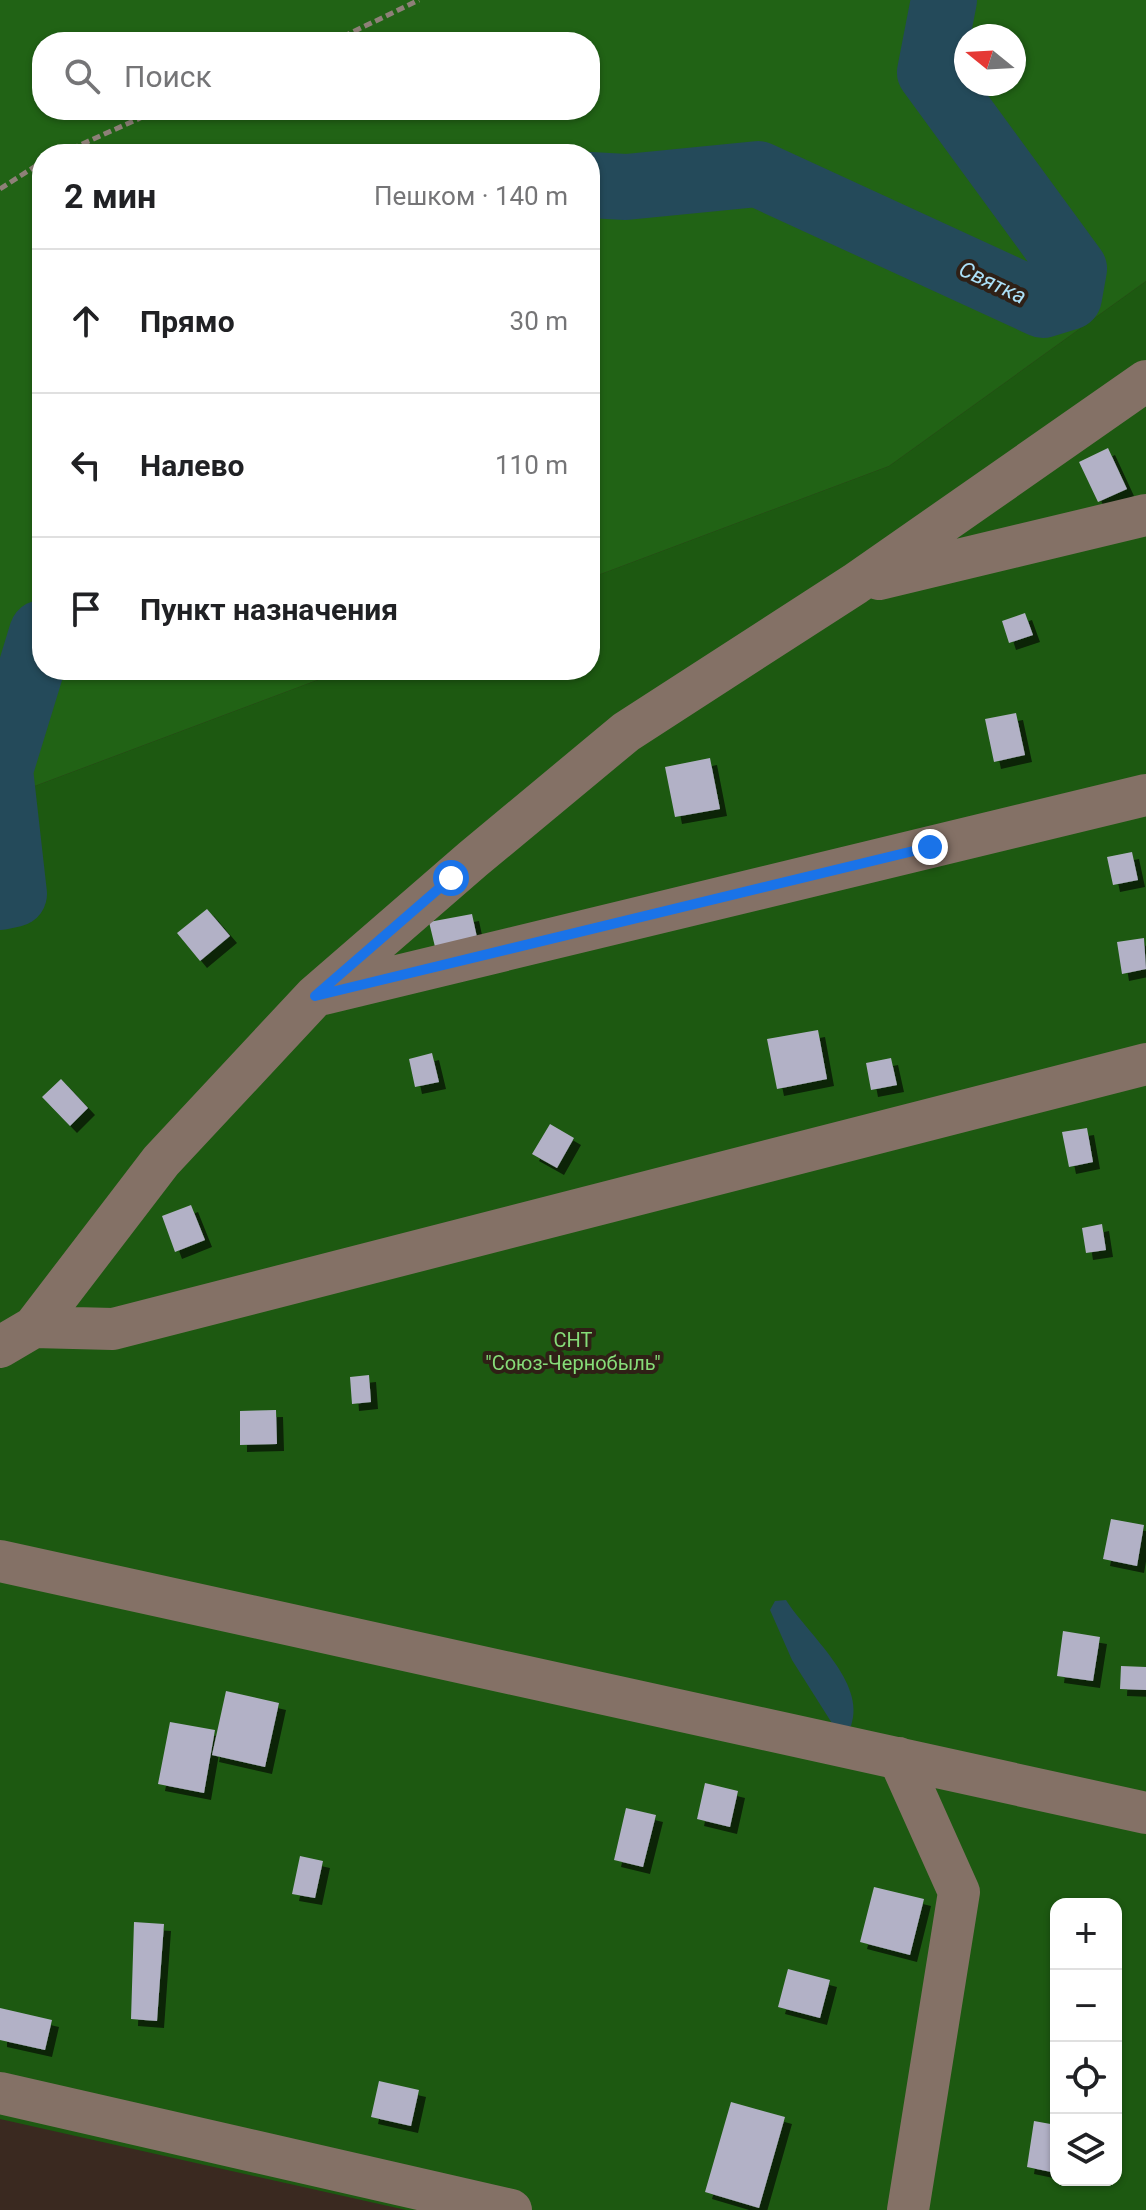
<!DOCTYPE html>
<html lang="ru">
<head>
<meta charset="utf-8">
<style>
	body { margin:0; font-family:Roboto,sans-serif; background:#f2f2f2; color:#202124 }
	.controls { position:absolute; right:24px; bottom:24px; display:grid; overflow:hidden; border-radius:16px; box-shadow:0 2px 6px #0004 }
	.controls button { width:72px; height:72px; display:grid; place-items:center; padding:0; border:0; border-bottom:2px solid #e0e0e0; background:#fff; color:#202124; font:40px sans-serif }
	.compass { position:absolute; left:954px; top:24px; width:72px; height:72px; border-radius:50%; background:#fff; box-shadow:0 2px 6px #0004; rotate:288deg }
	.stop { position:absolute; width:24px; height:24px; margin:-18px; border:6px solid #1a73e8; border-radius:50%; background:#fff }
	.stop.end { background:#1a73e8; border-color:#fff; box-shadow:0 2px 8px #0008 }
	.list { margin:0; padding:0; list-style:none }
	h2 { display:flex; justify-content:space-between; align-items:center; height:104px; margin:0; padding:0 32px; font-size:34px }
	h2 small { font-size:26px; font-weight:400; color:#757577 }
	.list li { display:grid; grid-template-columns:52px 1fr auto; gap:24px; align-items:center; box-sizing:border-box; height:144px; padding:0 32px; border-top:2px solid #e0e0e0 }
	.list b { display:block; font-size:30px; white-space:nowrap }
	.list em { font-size:26px; font-style:normal; color:#757577 }
	.icon { flex:none; width:44px; height:44px; fill:none; stroke:currentColor; stroke-width:2; stroke-linecap:round; stroke-linejoin:round }
	.map { position:relative; flex:none; width:1146px; height:2210px; overflow:hidden }
	.search { position:absolute; background:#fff; box-shadow:0 2px 6px #0004; left:32px; top:32px; width:568px; height:88px; display:flex; align-items:center; gap:20px; box-sizing:border-box; padding:0 28px; border-radius:32px; color:#757577; font-size:30px }
	.panel { position:absolute; background:#fff; box-shadow:0 2px 6px #0004; left:32px; top:144px; width:568px; height:536px; border-radius:32px }
	.map>svg:first-child { display:block }
</style>
</head>
<body>
<div class="map">
<svg width="1146" height="2210" viewBox="0 0 1146 2210">
	<defs>
		<filter id="shadow"><feDropShadow dx="7" dy="7" stdDeviation="0" flood-color="#0009"/></filter>
	</defs>
	<rect width="100%" height="100%" fill="#3a2920"/>
	<path fill="#1d5911" fill-rule="evenodd" d="M1146 281V2210H406L0 2119V799L344 670H590V578L889 466ZM1056 1904H1116V2180H1056Z"/>
	<path fill="#216315" fill-rule="evenodd" d="M0 0H1146V281L889 466 590 578V154H42V670H344L0 799ZM966 36H1014V84H966ZM42 42H590V110H42Z"/>
	<path fill="#244a5a" d="M786 1600C808 1635 867 1682 851 1726L835 1728 792 1660 770 1610 775 1601Z"/>
	<g fill="none" stroke-linecap="round" stroke-linejoin="round">
		<path stroke="#244a5a" stroke-width="66" d="M590 185 626 187 758 174 1043 305 1069 297 1074 269 930 72 944 0
			M0 770 42 633
			M0 770 14 894 0 897"/>
	</g>
	<path fill="#b2b1c6" filter="url(#shadow)" d="M1108 448 1127 489 1098 502 1079 462Z
		M1025 613 1033 635 1009 643 1002 621Z
		M1016 713 1025 755 994 762 985 719Z
		M710 758 720 809 675 817 665 767Z
		M1132 852 1138 880 1113 885 1107 857Z
		M207 909 230 936 200 961 177 933Z
		M472 914 478 942 436 951 429 922Z
		M1144 938 1146 969 1122 974 1117 942Z
		M818 1030 827 1079 777 1089 767 1039Z
		M432 1053 439 1082 415 1087 409 1059Z
		M891 1058 897 1085 871 1090 866 1063Z
		M61 1079 88 1108 70 1126 42 1097Z
		M550 1124 574 1138 557 1168 532 1154Z
		M1087 1128 1093 1162 1069 1167 1062 1132Z
		M191 1205 205 1240 175 1252 162 1216Z
		M1102 1224 1106 1250 1086 1253 1082 1228Z
		M369 1375 371 1402 352 1404 350 1377Z
		M276 1410 277 1444 240 1445V1411Z
		M1111 1519 1144 1525 1137 1566 1103 1559Z
		M1063 1631 1100 1637 1093 1681 1057 1676Z
		M1121 1666 1146 1667V1690L1120 1689Z
		M226 1691 279 1703 265 1767 212 1755Z
		M170 1722 215 1730 204 1793 158 1784Z
		M705 1783 738 1791 730 1827 697 1819Z
		M626 1808 656 1815 643 1867 614 1860Z
		M300 1856 323 1861 315 1898 292 1894Z
		M874 1887 924 1899 910 1955 860 1942Z
		M134 1922 164 1924 157 2021 131 2019Z
		M788 1969 830 1980 820 2018 778 2007Z
		M0 2008 52 2020 45 2050 0 2040Z
		M379 2081 419 2090 411 2126 371 2117Z
		M731 2102 785 2117 759 2208 705 2192Z
		M1034 2121 1056 2125V2173L1027 2167Z"/>
	<g fill="none" stroke-linecap="round" stroke-linejoin="round">
		<path stroke="#8e8078" stroke-width="5" stroke-dasharray="8 4" stroke-linecap="butt" d="M332 42 419 0
			M60 154 158 110
			M0 189 42 162"/>
		<path stroke="#847166" stroke-width="42" d="M879 579 1146 515
			M323 994 1146 795
			M34 1327 113 1329 1146 1064
			M0 1347 34 1327 161 1161 315 996 473 859 626 732 855 584 1146 381
			M0 1561 1146 1813
			M899 1758 959 1892 908 2210
			M0 2093 511 2210"/>
	</g>
	<g fill="none" stroke-linecap="round" stroke-linejoin="round">
		<path stroke="#1a73e8" stroke-width="10" d="M451 878 315 996 930 847"/>
	</g>
	<g text-anchor="middle" stroke-width="8" stroke-linejoin="round" paint-order="stroke">
		<g font-size="20" fill="#86dc78" stroke="#2f2016">
			<text x="573" y="1347">СНТ<tspan x="573" dy="23">"Союз-Чернобыль"</tspan></text>
		</g>
		<g font-size="22" font-style="italic" fill="#ace1f9" stroke="#2f2016">
			<text transform="translate(993 282) rotate(25)" y="8">Святка</text>
		</g>
	</g>
</svg>
<div class="controls">
<button>+</button>
<button>−</button>
<button><svg class="icon" aria-label="locate" viewBox="0 0 24 24"><circle cx="12" cy="12" r="6"/><path d="M12 2v4M12 18v4M2 12h4M18 12h4"/></svg></button>
<button><svg class="icon" aria-label="layers" viewBox="0 0 24 24"><path d="M12 4l9 5-9 5-9-5zM3 14l9 5 9-5"/></svg></button>
</div>
<svg class="compass" viewBox="-18 -18 36 36"><path d="M0-13l5 13h-10z" fill="#e53935"/><path d="M0 13l5-13h-10z" fill="#757577"/></svg>
<div class="stop" style="left:451px;top:878px"></div>
<div class="stop end" style="left:930px;top:847px"></div>
<div class="search"><svg class="icon" aria-label="search" viewBox="0 0 24 24"><circle cx="10" cy="10" r="6"/><path d="M15 15l6 6"/></svg>Поиск</div>
<section class="panel">
<h2>2 мин<small>Пешком · 140 m</small></h2>
<ul class="list">
<li><svg class="icon" aria-label="ahead" viewBox="0 0 24 24"><path d="M12 20V5M6 11l6-6 6 6"/></svg><div><b>Прямо</b></div><em>30 m</em></li>
<li><svg class="icon" aria-label="left" viewBox="0 0 24 24"><path d="M17 20v-9H6M10 6l-5 5 5 5"/></svg><div><b>Налево</b></div><em>110 m</em></li>
<li><svg class="icon" aria-label="arrive" viewBox="0 0 24 24"><path d="M6 21V4h12l-3 4 3 4H6"/></svg><div><b>Пункт назначения</b></div></li>
</ul>
</section>
</div>
</body>
</html>
